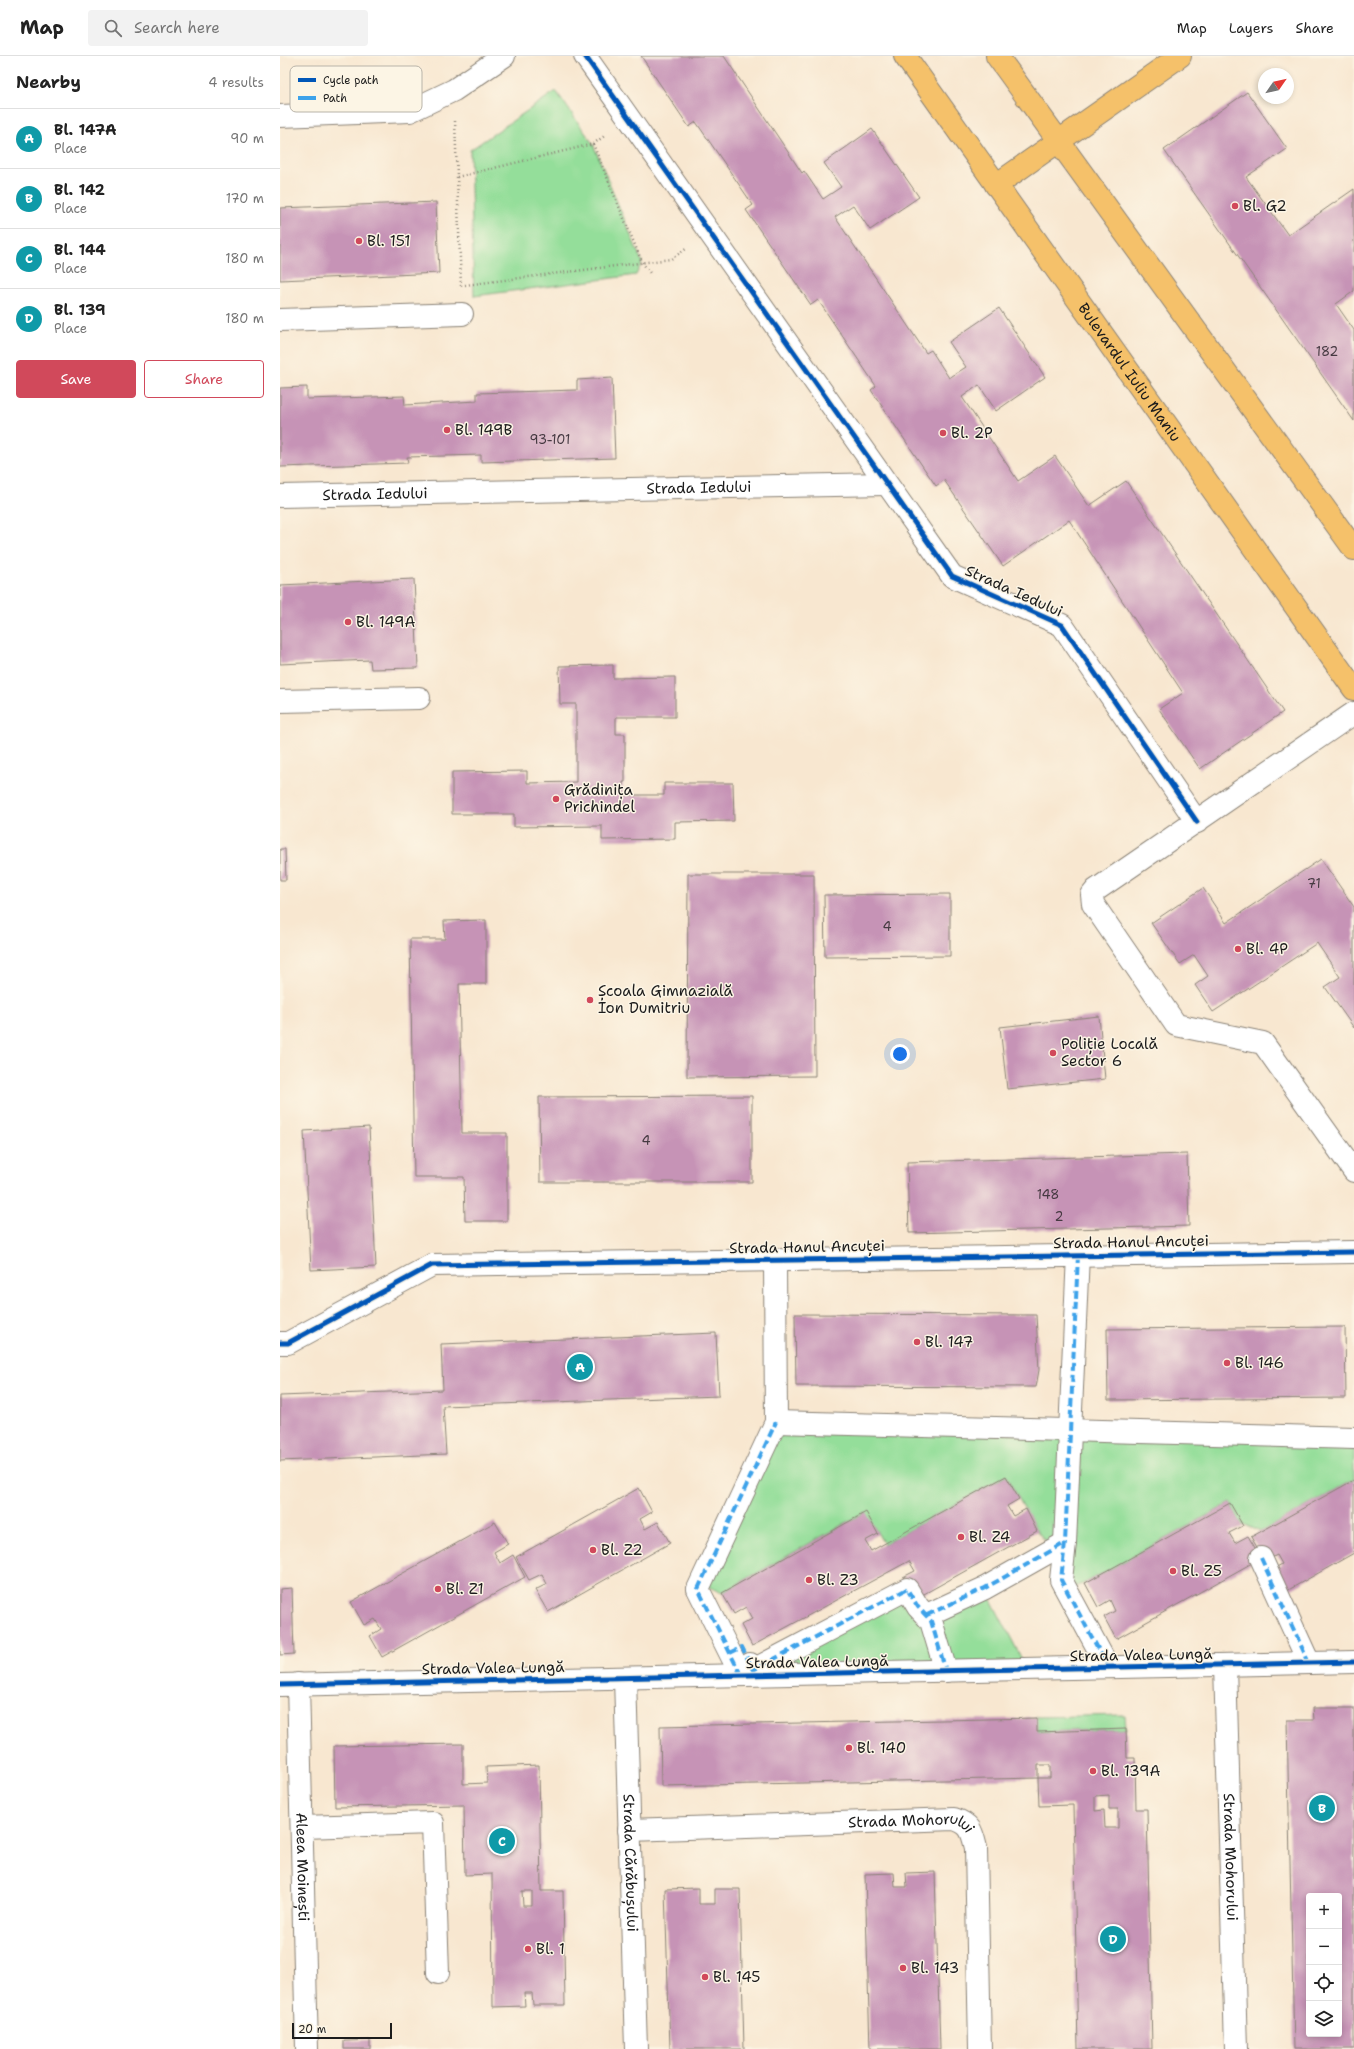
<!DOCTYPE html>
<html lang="en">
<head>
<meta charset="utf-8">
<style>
	body { margin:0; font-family:"Shantell Sans",sans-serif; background:#f2f2f2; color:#222 }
	.controls { position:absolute; right:12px; bottom:12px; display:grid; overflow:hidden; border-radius:4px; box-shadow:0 2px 6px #0003 }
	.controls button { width:36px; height:36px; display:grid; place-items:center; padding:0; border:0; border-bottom:1px solid #e0e0e0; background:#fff; color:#222; font:20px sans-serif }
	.compass { position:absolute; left:978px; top:12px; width:36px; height:36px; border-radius:50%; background:#fff; box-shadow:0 2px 6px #0003; rotate:56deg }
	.scale { position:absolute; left:12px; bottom:10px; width:100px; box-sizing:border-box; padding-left:4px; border:2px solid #1c1c1c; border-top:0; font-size:11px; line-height:14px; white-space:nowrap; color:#1c1c1c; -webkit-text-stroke:3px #fcf5e5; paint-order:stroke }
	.you { position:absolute; left:620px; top:998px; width:14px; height:14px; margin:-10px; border:3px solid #fff; border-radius:50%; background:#1a73e8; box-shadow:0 0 0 6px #1a73e833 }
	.badge { display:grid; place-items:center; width:26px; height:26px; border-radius:50%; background:#d1495b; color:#fff; font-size:13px; font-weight:700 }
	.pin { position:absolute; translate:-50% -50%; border:2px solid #fff; box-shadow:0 1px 4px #0006 }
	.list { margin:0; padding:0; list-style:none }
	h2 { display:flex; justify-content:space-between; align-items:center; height:52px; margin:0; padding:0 16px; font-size:17px }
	h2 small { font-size:13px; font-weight:400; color:#767676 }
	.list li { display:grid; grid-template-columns:26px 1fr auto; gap:12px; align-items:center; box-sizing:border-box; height:60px; padding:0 16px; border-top:1px solid #e0e0e0 }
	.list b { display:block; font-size:15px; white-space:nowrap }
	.list p { margin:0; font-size:13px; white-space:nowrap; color:#767676 }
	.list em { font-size:13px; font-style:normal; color:#767676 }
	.actions { display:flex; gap:8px; padding:12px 16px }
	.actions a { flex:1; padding:9px 0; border:1px solid #d1495b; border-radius:4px; text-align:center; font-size:14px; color:#d1495b }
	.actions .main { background:#d1495b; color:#fff }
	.icon { flex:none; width:22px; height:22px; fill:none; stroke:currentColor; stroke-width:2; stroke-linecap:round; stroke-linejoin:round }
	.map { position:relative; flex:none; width:1074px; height:1993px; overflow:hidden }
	header { display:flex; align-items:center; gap:24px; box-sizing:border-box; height:56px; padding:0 20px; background:#fff; border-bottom:1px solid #e0e0e0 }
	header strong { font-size:19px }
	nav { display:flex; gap:22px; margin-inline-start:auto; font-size:14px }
	.search { width:280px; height:36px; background:#f2f2f2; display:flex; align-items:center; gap:10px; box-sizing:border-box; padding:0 14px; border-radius:4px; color:#767676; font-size:15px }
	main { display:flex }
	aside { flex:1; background:#fff }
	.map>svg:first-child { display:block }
</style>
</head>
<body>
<header>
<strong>Map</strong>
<div class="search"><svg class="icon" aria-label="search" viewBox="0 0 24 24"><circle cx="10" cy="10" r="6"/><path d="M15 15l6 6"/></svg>Search here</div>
<nav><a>Map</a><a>Layers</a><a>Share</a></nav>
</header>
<main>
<aside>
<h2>Nearby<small>4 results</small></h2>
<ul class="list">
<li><span class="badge" style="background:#0f9aa8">A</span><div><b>Bl. 147A</b><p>Place</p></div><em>90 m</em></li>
<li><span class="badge" style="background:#0f9aa8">B</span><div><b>Bl. 142</b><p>Place</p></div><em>170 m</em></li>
<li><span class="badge" style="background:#0f9aa8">C</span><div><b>Bl. 144</b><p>Place</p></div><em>180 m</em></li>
<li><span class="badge" style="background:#0f9aa8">D</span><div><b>Bl. 139</b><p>Place</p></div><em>180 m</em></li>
</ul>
<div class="actions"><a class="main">Save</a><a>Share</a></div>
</aside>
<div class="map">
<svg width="1074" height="1993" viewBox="0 0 1074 1993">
	<rect width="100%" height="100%" fill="#fcf5e5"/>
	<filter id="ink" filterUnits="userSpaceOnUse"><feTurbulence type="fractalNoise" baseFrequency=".025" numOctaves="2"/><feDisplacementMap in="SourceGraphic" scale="8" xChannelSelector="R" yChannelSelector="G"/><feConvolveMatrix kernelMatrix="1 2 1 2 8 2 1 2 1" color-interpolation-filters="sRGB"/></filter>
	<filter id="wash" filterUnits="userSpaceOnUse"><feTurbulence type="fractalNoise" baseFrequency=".012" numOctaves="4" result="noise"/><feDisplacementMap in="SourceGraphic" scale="16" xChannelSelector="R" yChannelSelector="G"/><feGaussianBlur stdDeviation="0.9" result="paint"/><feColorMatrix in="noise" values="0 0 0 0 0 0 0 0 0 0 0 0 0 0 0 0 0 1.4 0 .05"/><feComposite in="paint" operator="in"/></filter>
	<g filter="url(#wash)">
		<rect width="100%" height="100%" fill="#f8e7d0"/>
		<path fill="#94de9a" stroke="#587d5b" d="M276 35 313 88 362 206 356 219 194 240 190 94Z
			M496 1366 785 1374V1482L769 1490 757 1475 726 1420 604 1488 585 1456 442 1537 421 1527Z
			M790 1374 1074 1382V1424L981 1476 961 1467 950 1447 805 1527 786 1534Z
			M628 1530 647 1559 705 1532 747 1613 473 1614Z
			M845 1659 846 1673 757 1676 756 1661Z"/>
		<g id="blocks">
			<path fill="#c693b6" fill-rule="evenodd" d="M361 0H444L522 117 524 115 543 143 561 131 544 107 592 73 639 141 590 174 573 149 555 161 646 297 651 294 669 322 686 311 669 286 719 252 765 321 716 355 699 329 682 341 738 425 775 400 809 450 846 425 1003 656 920 713 879 653 903 637 789 464 723 510 664 424 656 430 591 334 596 330 538 244 531 249 466 154 473 149 416 66 409 71Z
				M967 36 1007 93 966 121 1008 179 1074 133V235L1056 248 1074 274V365L884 94Z
				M156 146 159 217 0 224V152Z
				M332 322 335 402 201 406V399L127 401 128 407 0 411V332L27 331V343L124 340 125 349 197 345V337L297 334V324Z
				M134 523 138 612 91 613 90 604 0 608V529Z
				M333 609V622L395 621V661H336V678H345V726H343V739H384V727H453L454 765 395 766V783L322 784V770L234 771V758H172V716L247 715V727L296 726V648H280L279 610Z
				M0 793H5L6 824H0Z
				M1041 803 1074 851V972L1045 931 1060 921 1037 887 933 956 915 929 928 920 914 899 900 908 871 867 923 832 946 867Z
				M408 818H534L535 1020 407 1021Z
				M670 838V900L545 901 544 839Z
				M206 864V928H179L182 1077H227V1165H185L184 1121H134L130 883H165L164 865Z
				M819 960 825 1023 727 1033 720 971Z
				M472 1040V1126H260L259 1041Z
				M89 1071 96 1211 31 1214 24 1075Z
				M907 1098 909 1170 629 1177 627 1106Z
				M515 1258 756 1259 759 1314 756 1331 516 1330Z
				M1065 1271 1066 1342 828 1344 827 1273Z
				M436 1277 439 1340 163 1350 166 1398 0 1405V1340L163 1334 161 1288Z
				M726 1420 739 1443 727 1450 733 1460 746 1453 757 1475 635 1543 623 1521 635 1515 629 1505 472 1590 461 1569 472 1563 466 1551 454 1558 442 1537 586 1456 598 1478 585 1485 591 1495Z
				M1074 1424V1497L1003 1537 990 1515 1002 1508 997 1499 985 1505 971 1481Z
				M359 1432 372 1456 360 1463 365 1473 378 1466 390 1487 268 1556 255 1534 267 1528 262 1518 249 1524 236 1501Z
				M950 1447 963 1470 949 1477 955 1487 968 1480 981 1502 836 1583 824 1561 835 1555 830 1544 818 1551 805 1527Z
				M215 1466 228 1488 214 1496 220 1507 233 1499 245 1521 102 1601 90 1580 101 1573 95 1563 84 1569 71 1546Z
				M12 1532 14 1598 0 1599V1533Z
				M1033 1652H1074V1993H1014L1007 1664H1034ZM1029 1840H1059V1978H1029Z
				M757 1662V1676L846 1673 847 1702H855L856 1753H867L872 1993H798L793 1749 759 1750 758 1722H770V1709H758V1722L381 1730 380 1670ZM829 1739V1753H838V1772H825L824 1754 815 1755V1740Z
				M183 1688V1728L207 1727 206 1711 259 1709 261 1835H283L285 1949H253L252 1937H244L245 1950 213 1951 212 1818 185 1819 184 1749 55 1751 54 1690ZM242 1835H252V1850H243Z
				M655 1816 660 1993H590L585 1818 614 1817 615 1831H627L626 1817Z
				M419 1832V1848H435V1833H460L464 1993H390L385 1833Z
				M90 1984V1993H64V1985Z"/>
		</g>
	</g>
	<g filter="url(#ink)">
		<use href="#blocks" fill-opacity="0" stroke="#8a8276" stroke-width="1"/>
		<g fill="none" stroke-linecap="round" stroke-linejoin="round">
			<defs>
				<g id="minor">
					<path d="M305 0 672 520 782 569 917 766"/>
					<path d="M0 60 130 55 174 34 224 0"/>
					<path d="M0 264 182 258"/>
					<path id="s1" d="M0 440 606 428"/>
					<path d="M0 645 139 642"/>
					<path d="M1074 657 816 834 812 839 813 848 896 969 983 987 1074 1115"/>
					<path d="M798 1199 785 1487 781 1524 828 1611"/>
					<path d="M0 1287H8L152 1209 1074 1196"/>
					<path d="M496 1366 1074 1382"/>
					<path d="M981 1502 1029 1607"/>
					<path d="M647 1559 705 1532 785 1487"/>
					<path d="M470 1608 473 1614 627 1533 638 1551 651 1565 666 1615"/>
					<path id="s2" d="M945 1609 956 1993"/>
					<path d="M461 1619 418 1533 496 1366 495 1203"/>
					<path id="s3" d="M345 1622 356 1993"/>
					<path id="s4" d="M18 1628 27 1993"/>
					<path d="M0 1629 1074 1606"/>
					<path d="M22 1771 153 1767 158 1917"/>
					<path id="s5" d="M349 1774 674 1763C691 1768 692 1776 696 1792L700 1993"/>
				</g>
				<g id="major">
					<path id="s6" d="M625 0 1074 633"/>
					<path d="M717 0 1074 493"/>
					<path d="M716 129 900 0"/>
				</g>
			</defs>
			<use href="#minor" stroke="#8a8276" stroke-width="24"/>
			<use href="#major" stroke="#8a8276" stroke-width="24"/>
			<path stroke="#8a8276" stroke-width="2.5" stroke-dasharray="1 3" stroke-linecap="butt" d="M175 65 181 230
				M313 88 362 206 370 217
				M177 121 313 88 326 79
				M185 229 391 203 406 193"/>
			<use href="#minor" stroke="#fff" stroke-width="22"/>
			<use href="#major" stroke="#f5c16b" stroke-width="22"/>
			<path stroke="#3da2ea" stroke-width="4" stroke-dasharray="8 4" stroke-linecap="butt" d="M798 1199 785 1487 781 1524 828 1611
				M981 1502 1029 1607
				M647 1559 705 1532 785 1487
				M450 1597 462 1591 473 1614 627 1533 638 1551 651 1565 666 1615
				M461 1619 418 1533 496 1366"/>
			<defs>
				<path id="cycleway" d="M305 0 672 520 782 569 917 766
					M0 1287H8L152 1209 1074 1196
					M0 1629 1074 1606"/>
			</defs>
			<use href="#cycleway" stroke="#fcf5e5" stroke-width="8"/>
			<use href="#cycleway" stroke="#0057b8" stroke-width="5"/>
		</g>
	</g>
	<g fill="#d1495b" stroke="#fcf5e5" stroke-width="1.5">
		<circle cx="955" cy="150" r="4"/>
		<circle cx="79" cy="185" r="4"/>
		<circle cx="167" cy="374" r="4"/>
		<circle cx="663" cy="377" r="4"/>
		<circle cx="68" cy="566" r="4"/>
		<circle cx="276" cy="743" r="4"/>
		<circle cx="958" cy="893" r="4"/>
		<circle cx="310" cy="944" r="4"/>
		<circle cx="773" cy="997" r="4"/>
		<circle cx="637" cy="1286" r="4"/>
		<circle cx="947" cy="1307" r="4"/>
		<circle cx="681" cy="1481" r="4"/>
		<circle cx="313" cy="1494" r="4"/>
		<circle cx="893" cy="1515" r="4"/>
		<circle cx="529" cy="1524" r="4"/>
		<circle cx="158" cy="1533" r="4"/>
		<circle cx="569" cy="1692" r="4"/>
		<circle cx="813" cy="1715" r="4"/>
		<circle cx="248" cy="1893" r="4"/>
		<circle cx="623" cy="1912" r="4"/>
		<circle cx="425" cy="1921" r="4"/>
	</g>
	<g text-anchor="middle" stroke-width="3" stroke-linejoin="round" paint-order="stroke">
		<g font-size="13" fill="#463a42">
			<text x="1047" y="300">182</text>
			<text x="270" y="388">93-101</text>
			<text x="1034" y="832">71</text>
			<text x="607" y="875">4</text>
			<text x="366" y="1089">4</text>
			<text x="768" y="1143">148</text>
			<text x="779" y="1165">2</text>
		</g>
		<g font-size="15" fill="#1c1c1c" stroke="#fcf5e5" text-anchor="start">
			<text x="963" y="155">Bl. G2</text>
			<text x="87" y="190">Bl. 151</text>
			<text x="175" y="379">Bl. 149B</text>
			<text x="671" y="382">Bl. 2P</text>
			<text x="76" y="571">Bl. 149A</text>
			<text x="284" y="739">Grădinița<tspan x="284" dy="17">Prichindel</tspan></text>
			<text x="966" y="898">Bl. 4P</text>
			<text x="318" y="940">Școala Gimnazială<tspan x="318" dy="17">Ion Dumitriu</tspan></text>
			<text x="781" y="993">Poliție Locală<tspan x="781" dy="17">Sector 6</tspan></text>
			<text x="645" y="1291">Bl. 147</text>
			<text x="955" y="1312">Bl. 146</text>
			<text x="689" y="1486">Bl. Z4</text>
			<text x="321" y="1499">Bl. Z2</text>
			<text x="901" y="1520">Bl. Z5</text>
			<text x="537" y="1529">Bl. Z3</text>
			<text x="166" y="1538">Bl. Z1</text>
			<text x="577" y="1697">Bl. 140</text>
			<text x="821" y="1720">Bl. 139A</text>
			<text x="256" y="1898">Bl. 1</text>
			<text x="631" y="1917">Bl. 143</text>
			<text x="433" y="1926">Bl. 145</text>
		</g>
		<g font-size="15" fill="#1c1c1c" stroke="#fcf5e5">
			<text dy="5" stroke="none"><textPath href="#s6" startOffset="388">Bulevardul Iuliu Maniu</textPath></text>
			<text dy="5" stroke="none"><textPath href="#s1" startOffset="419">Strada Iedului</textPath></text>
			<text dy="5" stroke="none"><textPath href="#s1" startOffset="95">Strada Iedului</textPath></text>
			<text transform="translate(734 535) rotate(24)" y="5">Strada Iedului</text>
			<text transform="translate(851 1186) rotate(-1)" y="5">Strada Hanul Ancuței</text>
			<text transform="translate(527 1191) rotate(-1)" y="5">Strada Hanul Ancuței</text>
			<text transform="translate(861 1599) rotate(-1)" y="5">Strada Valea Lungă</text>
			<text transform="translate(537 1606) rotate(-1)" y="5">Strada Valea Lungă</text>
			<text transform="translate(213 1612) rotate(-1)" y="5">Strada Valea Lungă</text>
			<text dy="5" stroke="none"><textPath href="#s5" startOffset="283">Strada Mohorului</textPath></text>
			<text dy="5" stroke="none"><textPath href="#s2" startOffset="192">Strada Mohorului</textPath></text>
			<text dy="5" stroke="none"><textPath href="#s3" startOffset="185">Strada Cărăbușului</textPath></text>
			<text dy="5" stroke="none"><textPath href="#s4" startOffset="183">Aleea Moinești</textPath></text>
		</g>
	</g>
	<rect x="10" y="10" width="132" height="46" rx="6" fill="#fcf5e5" stroke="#b9b4a9" stroke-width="1"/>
	<rect x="18" y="22" width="18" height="4" fill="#0057b8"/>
	<rect x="18" y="40" width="18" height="4" fill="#3da2ea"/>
	<g font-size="11" fill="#1c1c1c">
		<text x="43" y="28">Cycle path</text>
		<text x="43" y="46">Path</text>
	</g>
</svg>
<div class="controls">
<button>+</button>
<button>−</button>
<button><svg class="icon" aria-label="locate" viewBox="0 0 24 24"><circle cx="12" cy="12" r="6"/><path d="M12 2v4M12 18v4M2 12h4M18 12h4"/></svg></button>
<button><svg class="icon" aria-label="layers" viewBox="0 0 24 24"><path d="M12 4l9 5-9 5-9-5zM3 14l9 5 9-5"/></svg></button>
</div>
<svg class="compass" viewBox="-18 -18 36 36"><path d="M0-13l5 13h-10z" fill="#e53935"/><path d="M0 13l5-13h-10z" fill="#767676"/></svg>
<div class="scale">20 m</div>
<div class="you"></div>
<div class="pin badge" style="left:300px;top:1311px;background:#0f9aa8">A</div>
<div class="pin badge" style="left:1042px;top:1752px;background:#0f9aa8">B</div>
<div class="pin badge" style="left:222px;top:1785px;background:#0f9aa8">C</div>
<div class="pin badge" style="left:833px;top:1883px;background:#0f9aa8">D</div>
</div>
</main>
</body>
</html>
